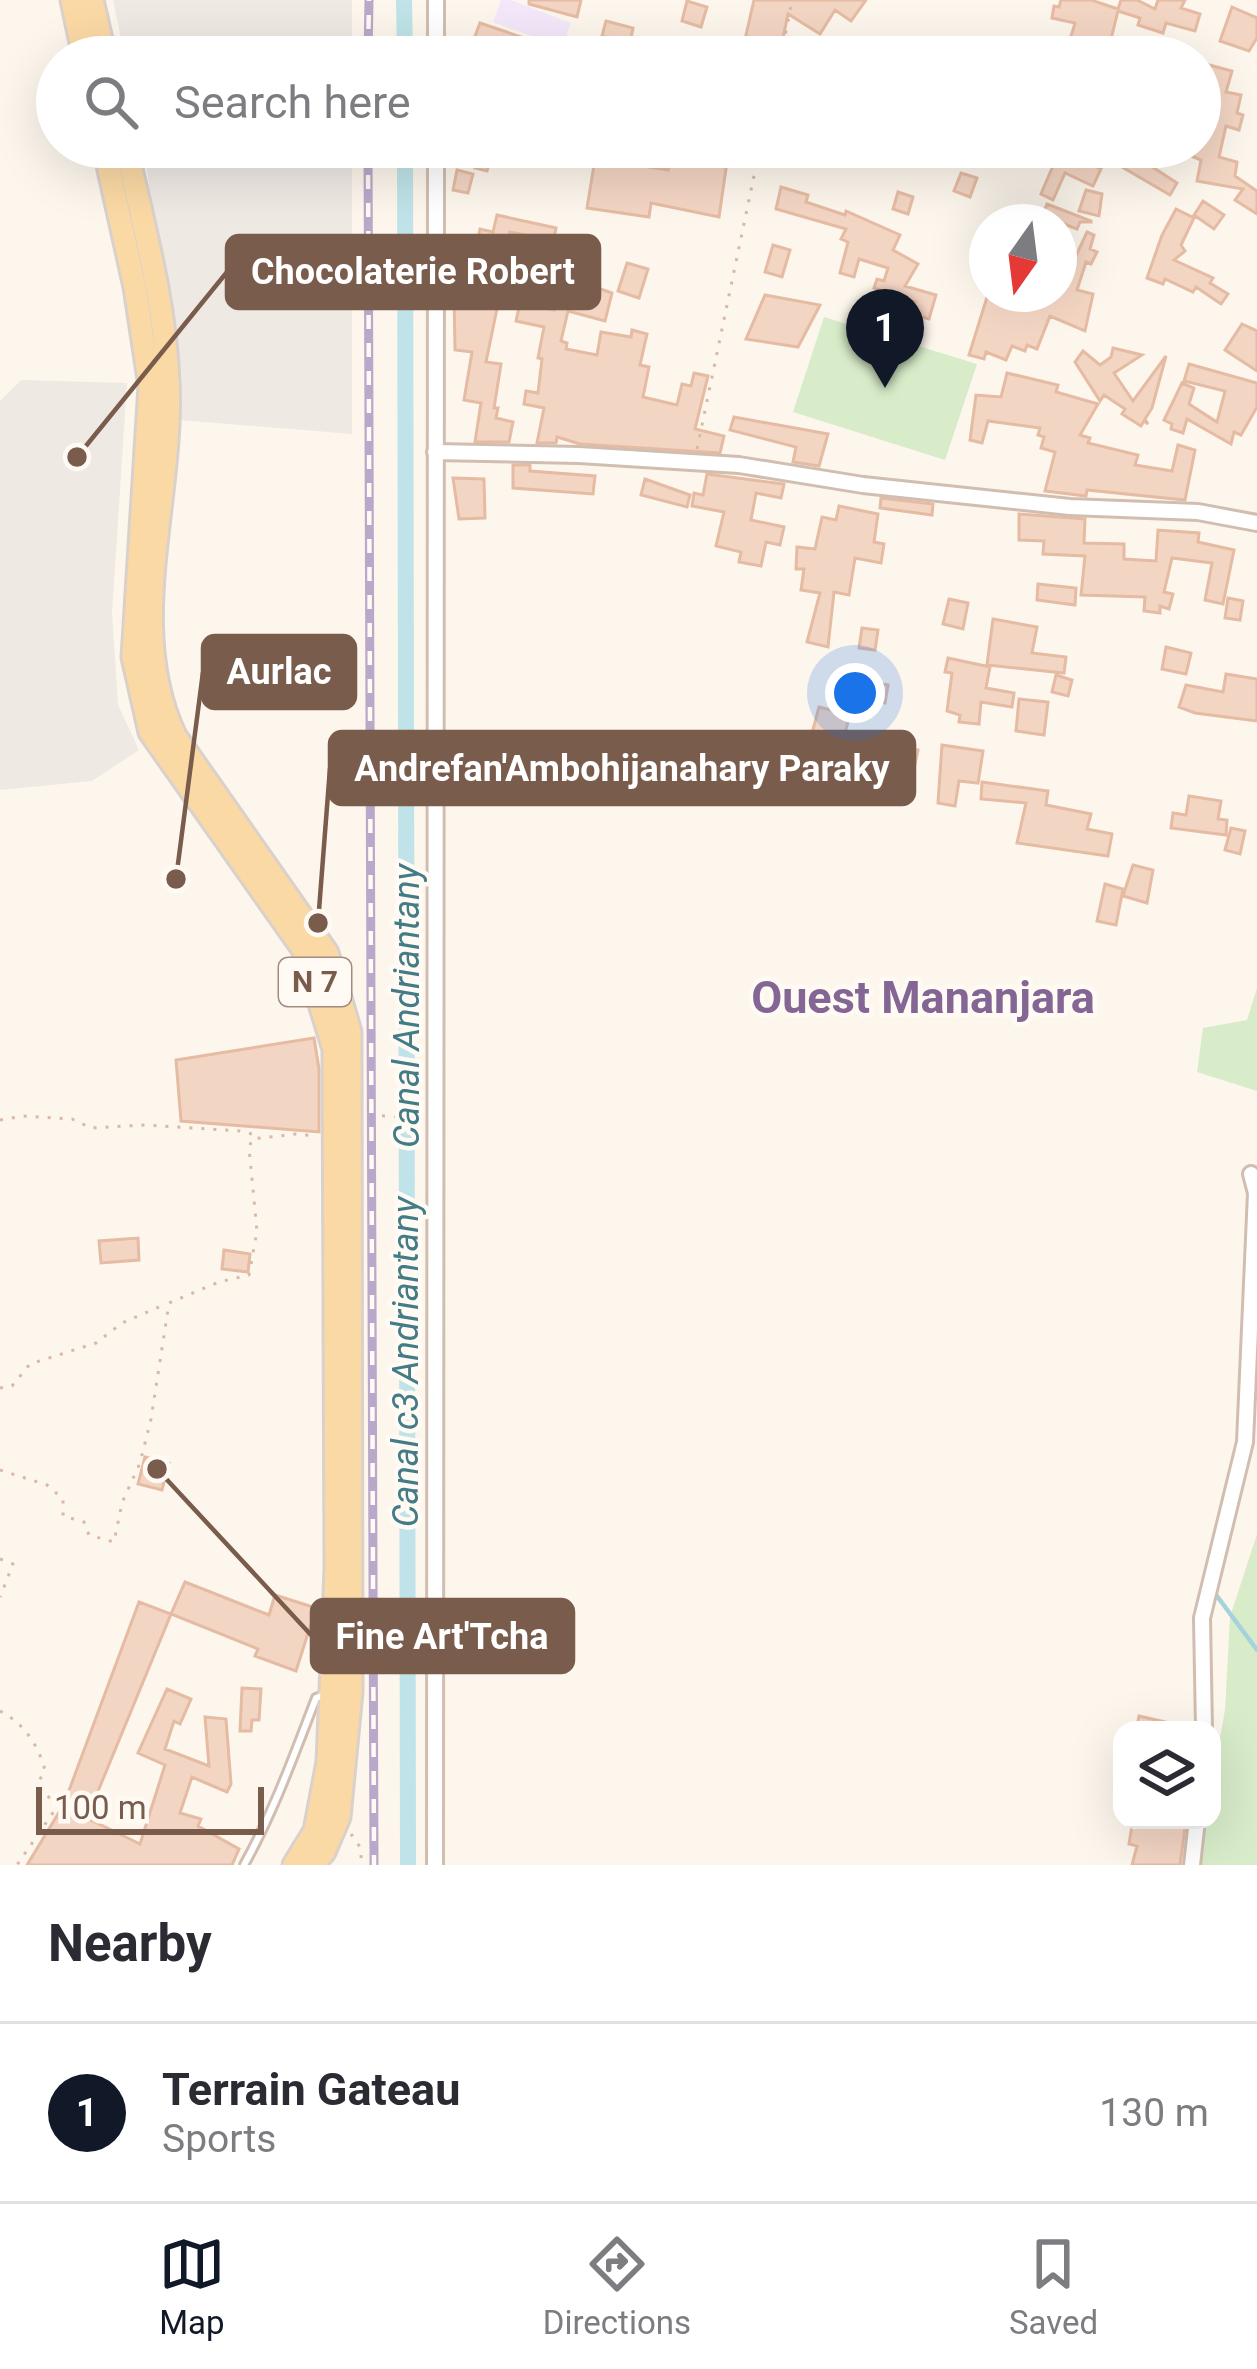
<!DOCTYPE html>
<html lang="en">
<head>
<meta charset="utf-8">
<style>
	body { margin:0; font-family:Roboto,sans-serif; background:#f2f2f3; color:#2b2b33 }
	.controls { position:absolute; right:36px; bottom:36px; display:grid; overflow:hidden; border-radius:24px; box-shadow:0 12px 48px #0002 }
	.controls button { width:108px; height:108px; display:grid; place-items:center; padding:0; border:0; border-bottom:3px solid #e1e1e2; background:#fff; color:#2b2b33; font:60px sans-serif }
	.compass { position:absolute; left:969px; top:204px; width:108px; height:108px; border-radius:50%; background:#fff; box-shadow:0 12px 48px #0002; rotate:194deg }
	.scale { position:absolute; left:36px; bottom:30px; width:228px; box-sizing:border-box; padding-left:12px; border:6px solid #7a5c4d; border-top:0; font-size:33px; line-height:42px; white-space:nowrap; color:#7a5c4d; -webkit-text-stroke:9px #fffaf3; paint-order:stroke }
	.you { position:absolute; left:855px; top:693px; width:42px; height:42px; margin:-30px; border:9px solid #fff; border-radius:50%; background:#1a73e8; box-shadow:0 0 0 18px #1a73e833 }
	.badge { display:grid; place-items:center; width:78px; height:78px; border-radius:50%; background:#111827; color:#fff; font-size:39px; font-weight:700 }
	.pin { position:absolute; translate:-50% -99px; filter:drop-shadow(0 3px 6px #0008) }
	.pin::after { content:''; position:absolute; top:63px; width:42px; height:36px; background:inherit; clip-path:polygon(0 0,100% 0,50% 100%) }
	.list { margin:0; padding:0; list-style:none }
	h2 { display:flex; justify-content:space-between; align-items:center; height:156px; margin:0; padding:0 48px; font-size:51px }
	h2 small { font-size:39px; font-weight:400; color:#7c7c81 }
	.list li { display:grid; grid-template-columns:78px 1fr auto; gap:36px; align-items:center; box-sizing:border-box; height:180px; padding:0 48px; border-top:3px solid #e1e1e2 }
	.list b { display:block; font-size:45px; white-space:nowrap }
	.list p { margin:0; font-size:39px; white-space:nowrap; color:#7c7c81 }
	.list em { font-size:39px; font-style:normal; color:#7c7c81 }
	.icon { flex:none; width:66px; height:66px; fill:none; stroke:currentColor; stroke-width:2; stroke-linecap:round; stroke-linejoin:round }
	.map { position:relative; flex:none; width:1257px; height:1865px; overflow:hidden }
	.search { position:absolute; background:#fff; box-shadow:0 12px 48px #0002; left:36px; right:36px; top:36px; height:132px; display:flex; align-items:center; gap:30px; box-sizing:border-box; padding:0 42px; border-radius:66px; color:#7c7c81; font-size:45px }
	.sheet { height:336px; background:#fff }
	nav { display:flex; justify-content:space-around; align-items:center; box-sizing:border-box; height:168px; border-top:3px solid #e1e1e2; background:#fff; font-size:33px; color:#7c7c81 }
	nav a { display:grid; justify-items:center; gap:6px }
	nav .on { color:#111827 }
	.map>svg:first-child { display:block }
</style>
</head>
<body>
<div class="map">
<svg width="1257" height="1865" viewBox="0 0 1257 1865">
	<rect width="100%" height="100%" fill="#fdf6ec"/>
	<path fill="#efe9e4" d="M113 0H352V57H125Z
		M144 147H352V434L179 420Z
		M21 380 127 383 112 613 118 705 139 750 92 781 0 790V401Z"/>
	<path fill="#f3e8fa" d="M501 0H511L571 23 562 47 493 22Z"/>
	<path fill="#d8ecc9" d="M824 317 977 364 945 460 793 412Z
		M1257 988V1091L1197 1072 1203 1028 1247 1020Z
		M1257 1534V1865H1198L1205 1820H1212V1782L1225 1710 1230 1617Z"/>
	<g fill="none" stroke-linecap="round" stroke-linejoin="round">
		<path stroke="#a5d3da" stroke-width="4.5" d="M1214 1592 1257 1650
			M404 1865 406 715"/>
		<path stroke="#bfe3e8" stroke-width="16" d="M404 0 405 57
			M405 147 408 1865"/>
	</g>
	<path fill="#f3d5c3" stroke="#e6bba3" stroke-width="3" d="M529 0H581L577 17 529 4Z
		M754 0H866L851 21 835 10 820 34 788 14 779 57H741Z
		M1061 0H1091L1118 9 1121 0H1137L1155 9 1158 0H1185L1181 8 1200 14 1195 31 1166 23 1163 33 1138 25 1140 18 1118 11 1111 39 1156 56 1114 57 1069 43 1075 23 1052 18 1054 6 1059 7Z
		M687 1 707 7 701 27 682 21Z
		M1232 7 1257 18V38L1249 51 1220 41Z
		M606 21 633 28 630 43 602 36Z
		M480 23 536 42 533 54 512 49 509 57 472 44Z
		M1202 63 1232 71 1226 92 1241 95 1237 113 1243 115 1239 130 1226 126 1219 157 1237 162 1235 176 1257 191V214L1235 200 1243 189 1197 181 1201 160 1170 147H1200L1210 106 1200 104Z
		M481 147H494L487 171 475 168Z
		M597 147H610L607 160 668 170 673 147 728 155 719 217 651 203 649 217 587 208Z
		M1061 147H1089L1084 161 1101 169 1093 186 1065 173 1053 200 1041 194Z
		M1131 153 1177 183 1170 195 1122 167Z
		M457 170 473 174 468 193 453 190Z
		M961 173 977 178 970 197 954 191Z
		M781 187 808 195 806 202 845 215 846 211 900 235 893 250 918 264 905 286 936 295 929 319 911 314 915 302 874 288 877 279 884 281 888 268 859 259 854 277 840 273 848 242 841 239 846 229 776 209Z
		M1086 190 1102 194 1099 216 1079 211Z
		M898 192 913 197 908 214 893 209Z
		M1203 201 1224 215 1214 229 1194 215Z
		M1047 204 1091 221V222H1080L1077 229 1059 222H1040Z
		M1176 209 1194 218 1181 245 1185 251 1174 260 1213 278 1210 283 1228 294 1221 304 1196 287 1193 292 1165 279 1163 284 1147 278 1162 235Z
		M497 215 556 228 553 244 559 245 553 271 528 265 534 237 510 232 502 280 490 278 497 247 477 243 480 229 493 232Z
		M1087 232 1094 235 1090 249 1097 252 1091 264 1086 262 1077 290 1093 294 1085 331 1050 316 1037 349 1027 345 1025 351 1012 346 1006 360 986 352 984 359 969 355 988 294H1059V249L1075 258Z
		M773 245 790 250 782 277 765 272Z
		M627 263 648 269 639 298 618 291Z
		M564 276 612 293 605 321 568 311 561 341 567 343 566 349 597 355 601 332 631 337 632 330 647 334 640 365 649 367 643 397 677 405 682 384 691 386 694 373 708 376 695 429 724 436 720 453 580 444 557 437 556 443H537L544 408 524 404 526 391 538 393 542 359 538 358 544 327 516 321 520 303 554 310Z
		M454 294 498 304 486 362 501 364 494 408H498L496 418 513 422 509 442H475L481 403 464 400 472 352 455 350Z
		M765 295 820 305 798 347 746 339Z
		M1242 324 1257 331V371L1225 350Z
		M1113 348 1142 355 1114 373 1133 401 1166 356 1152 408 1145 419 1148 424 1144 421 1141 426 1122 414 1125 409 1104 395 1100 401 1075 362 1083 351 1100 365 1111 357Z
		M1189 364 1257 383V407L1241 435 1234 432 1231 444 1187 419 1183 433 1171 429 1172 424 1164 420 1182 383 1194 388 1189 404 1217 422 1225 391 1184 381Z
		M1007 373 1058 385 1056 392 1098 404 1080 435 1090 438 1088 443 1138 455 1135 465 1172 471 1178 445 1195 450 1185 500 1087 490 1086 496 1045 491 1055 452 1041 448 1044 437 1038 435 1040 428 988 421 982 443 970 440 976 395 1001 397Z
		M734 417 828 434 819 466 793 462 796 447 730 430Z
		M513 465H530V471L595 476 593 494 513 488Z
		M707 474 784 484 781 498 756 493 751 520 784 527 780 545 766 542 761 566 739 562 741 552 716 546 724 512 692 506 694 493 703 495Z
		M453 478 484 479 485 518 459 519Z
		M645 479 690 495 687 507 641 495Z
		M881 498 933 504 932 515 880 508Z
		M839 506 878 514 874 542 884 544 881 563 855 558 849 595 834 592 828 647 807 642 820 593 801 590 804 569H796L797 547 815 549 822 517 836 520Z
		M1019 514 1085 519 1084 543 1124 544V559L1156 561 1158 530 1199 533 1198 542 1234 550 1223 604 1205 600 1212 563 1172 558 1164 592 1173 594 1169 609 1160 606V613L1144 611 1145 597 1081 595 1085 556 1043 554 1044 541 1019 540Z
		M1038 584 1076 588 1075 605 1037 600Z
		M1228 598 1243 601 1240 620 1225 618Z
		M949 599 968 603 963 629 943 624Z
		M993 619 1037 627 1032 653 1066 657 1064 673 987 665Z
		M862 628 878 630 875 650 859 648Z
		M1166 647 1191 653 1186 674 1162 669Z
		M948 658 990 667 986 688 1014 693 1012 707 981 702 979 724 959 722 960 715 947 711 952 673 945 672Z
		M1226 674 1257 679V721L1195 713 1179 707 1186 685 1223 692Z
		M1056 675 1072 680 1068 696 1052 692Z
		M855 679 888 685 885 703 852 697Z
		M1019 699 1048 702 1044 735 1016 731Z
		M819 707 850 715 841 747 848 749 841 786 782 774 790 737 810 741Z
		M889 744 918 750 914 769 910 768 905 798 886 795Z
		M942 745 983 751 978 783 959 781 955 806 938 803Z
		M982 782 1048 791 1046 805 1091 814 1087 829 1112 834 1108 856 1017 843 1026 803 981 799Z
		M1189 796 1221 801 1218 819 1227 820 1226 835 1171 828 1173 813 1186 815Z
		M1231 828 1245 831 1240 854 1225 850Z
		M1133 865 1153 870 1147 903 1123 896Z
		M1105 884 1123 889 1116 925 1097 921Z
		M314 1038 319 1069V1132L181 1121 176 1060Z
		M138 1238 139 1260 101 1263 99 1241Z
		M224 1250 250 1254 248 1272 222 1269Z
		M145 1457 169 1463 162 1490 138 1484Z
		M185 1582 269 1615 275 1595 316 1608 296 1671 255 1656 258 1649 171 1614Z
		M139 1602 171 1614 87 1818 140 1844 165 1765 138 1753 167 1689 191 1699 180 1724 174 1721 165 1749 209 1766 205 1717 226 1719 231 1784 227 1792 192 1777 180 1813 201 1819 198 1826 239 1849 232 1865H27L64 1804Z
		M242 1688 261 1689 259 1720H252L251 1731H240Z
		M1139 1716 1178 1725 1177 1730H1136Z
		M1133 1820H1186L1180 1865H1132L1137 1846 1129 1844Z"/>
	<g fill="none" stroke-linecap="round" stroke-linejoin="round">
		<defs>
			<path id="service" d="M244 1865C274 1811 294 1755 316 1698L327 1694"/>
			<path id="minor" d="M436 57V0
				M435 452 579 455 739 465 863 485 1070 507 1198 512 1257 523
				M1204 1730 1202 1618 1245 1442 1256 1193 1251 1174
				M435 1865 436 147
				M1192 1865 1197 1820"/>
			<path id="primary" d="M72 0 84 57
				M92 0 105 57
				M104 147 135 287 150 386 133 657 150 732 303 949 334 1049 336 1568 328 1762 315 1831 294 1865
				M126 147C143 224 165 302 168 382 174 498 123 626 175 736L327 953 350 1032 351 1692 339 1817 324 1852 312 1865"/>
		</defs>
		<use href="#service" stroke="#d1beb0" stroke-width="12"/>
		<use href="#minor" stroke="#d1beb0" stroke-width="20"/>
		<use href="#primary" stroke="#dad1cd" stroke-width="27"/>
		<path stroke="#d9b8a5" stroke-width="3" stroke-dasharray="3 9" stroke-linecap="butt" d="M781 57 792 0
			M697 449 760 147
			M370 1115 420 1118
			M0 1120 24 1116 72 1119 91 1128 145 1125 240 1131 260 1136
			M0 1388 12 1386 30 1364 96 1343 122 1323 166 1304
			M0 1470 47 1485 63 1499V1516L84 1522 89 1535 114 1542 122 1503 140 1463 151 1419 169 1303 219 1282 249 1275 257 1231 249 1148 252 1139 296 1134 315 1136
			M0 1559 13 1564 0 1597
			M0 1711C24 1723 38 1745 45 1770L39 1781 41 1792 59 1804 17 1865
			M351 1834 360 1847 362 1865"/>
		<use href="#service" stroke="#fff" stroke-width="6"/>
		<use href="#minor" stroke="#fff" stroke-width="14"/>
		<use href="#primary" stroke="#fbd9a5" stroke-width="21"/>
		<defs>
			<path id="rail" d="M368 57 369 0
				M368 147 374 1865"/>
		</defs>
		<use href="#rail" stroke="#b9a8c9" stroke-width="9"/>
		<use href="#rail" stroke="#fffaf3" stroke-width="4.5" stroke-dasharray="14" stroke-linecap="butt"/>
	</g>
	<g text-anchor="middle" stroke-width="9" stroke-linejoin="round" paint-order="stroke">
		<rect fill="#fffaf3" stroke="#a28b7f" stroke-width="3" x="279" y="958" width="72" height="48" rx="9"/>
		<g font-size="30" font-weight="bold" fill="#7a5c4d">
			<text x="315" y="992">N 7</text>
		</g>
		<g font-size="36" font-style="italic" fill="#437c86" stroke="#fffaf3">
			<text transform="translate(406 1006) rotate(-90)" y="13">Canal Andriantany</text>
			<text transform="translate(405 1362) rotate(-90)" y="13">Canal c3 Andriantany</text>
		</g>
		<g font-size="45" font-weight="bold" fill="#846695" stroke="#fffaf3">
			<text x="923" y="1013">Ouest Mananjara</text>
		</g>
	</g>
	<path fill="none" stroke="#7a5c4d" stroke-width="4.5" d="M77 457L227 272M176 879L203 672M318 923L330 768M157 1469L312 1636"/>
	<g fill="#7a5c4d" stroke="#fffaf3" stroke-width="4.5">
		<circle cx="77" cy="457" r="12"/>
		<circle cx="176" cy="879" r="12"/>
		<circle cx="318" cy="923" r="12"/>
		<circle cx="157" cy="1469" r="12"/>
	</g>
	<g fill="#7a5c4d" stroke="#7a5c4d" stroke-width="4.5">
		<rect x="227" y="236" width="372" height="72" rx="12"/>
		<rect x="203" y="636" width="152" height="72" rx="12"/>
		<rect x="330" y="732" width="584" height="72" rx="12"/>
		<rect x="312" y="1600" width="261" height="72" rx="12"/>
	</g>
	<g font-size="36" text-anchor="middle" font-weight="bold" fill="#fff">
		<text x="413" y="284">Chocolaterie Robert</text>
		<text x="279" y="684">Aurlac</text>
		<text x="622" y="781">Andrefan'Ambohijanahary Paraky</text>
		<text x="442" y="1649">Fine Art'Tcha</text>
	</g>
</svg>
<div class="controls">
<button><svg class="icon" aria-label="layers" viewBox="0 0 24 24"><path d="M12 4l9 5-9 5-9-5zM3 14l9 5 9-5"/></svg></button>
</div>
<svg class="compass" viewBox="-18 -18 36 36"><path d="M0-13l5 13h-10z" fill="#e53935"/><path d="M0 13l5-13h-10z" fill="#7c7c81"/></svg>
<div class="scale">100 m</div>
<div class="you"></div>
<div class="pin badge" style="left:885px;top:388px">1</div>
<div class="search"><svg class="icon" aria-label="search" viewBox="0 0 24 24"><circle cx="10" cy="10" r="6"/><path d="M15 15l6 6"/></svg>Search here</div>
</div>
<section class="sheet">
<h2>Nearby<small></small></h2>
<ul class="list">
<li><span class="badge">1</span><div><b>Terrain Gateau</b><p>Sports</p></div><em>130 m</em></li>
</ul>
</section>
<nav>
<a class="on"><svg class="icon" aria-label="map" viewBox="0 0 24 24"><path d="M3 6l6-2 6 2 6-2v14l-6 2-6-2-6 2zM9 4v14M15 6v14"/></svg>Map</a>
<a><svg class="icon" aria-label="directions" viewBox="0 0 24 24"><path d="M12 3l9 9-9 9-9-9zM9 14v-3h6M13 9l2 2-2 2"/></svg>Directions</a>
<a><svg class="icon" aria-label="saved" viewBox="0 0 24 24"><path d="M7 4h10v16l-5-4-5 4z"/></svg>Saved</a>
</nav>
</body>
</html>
